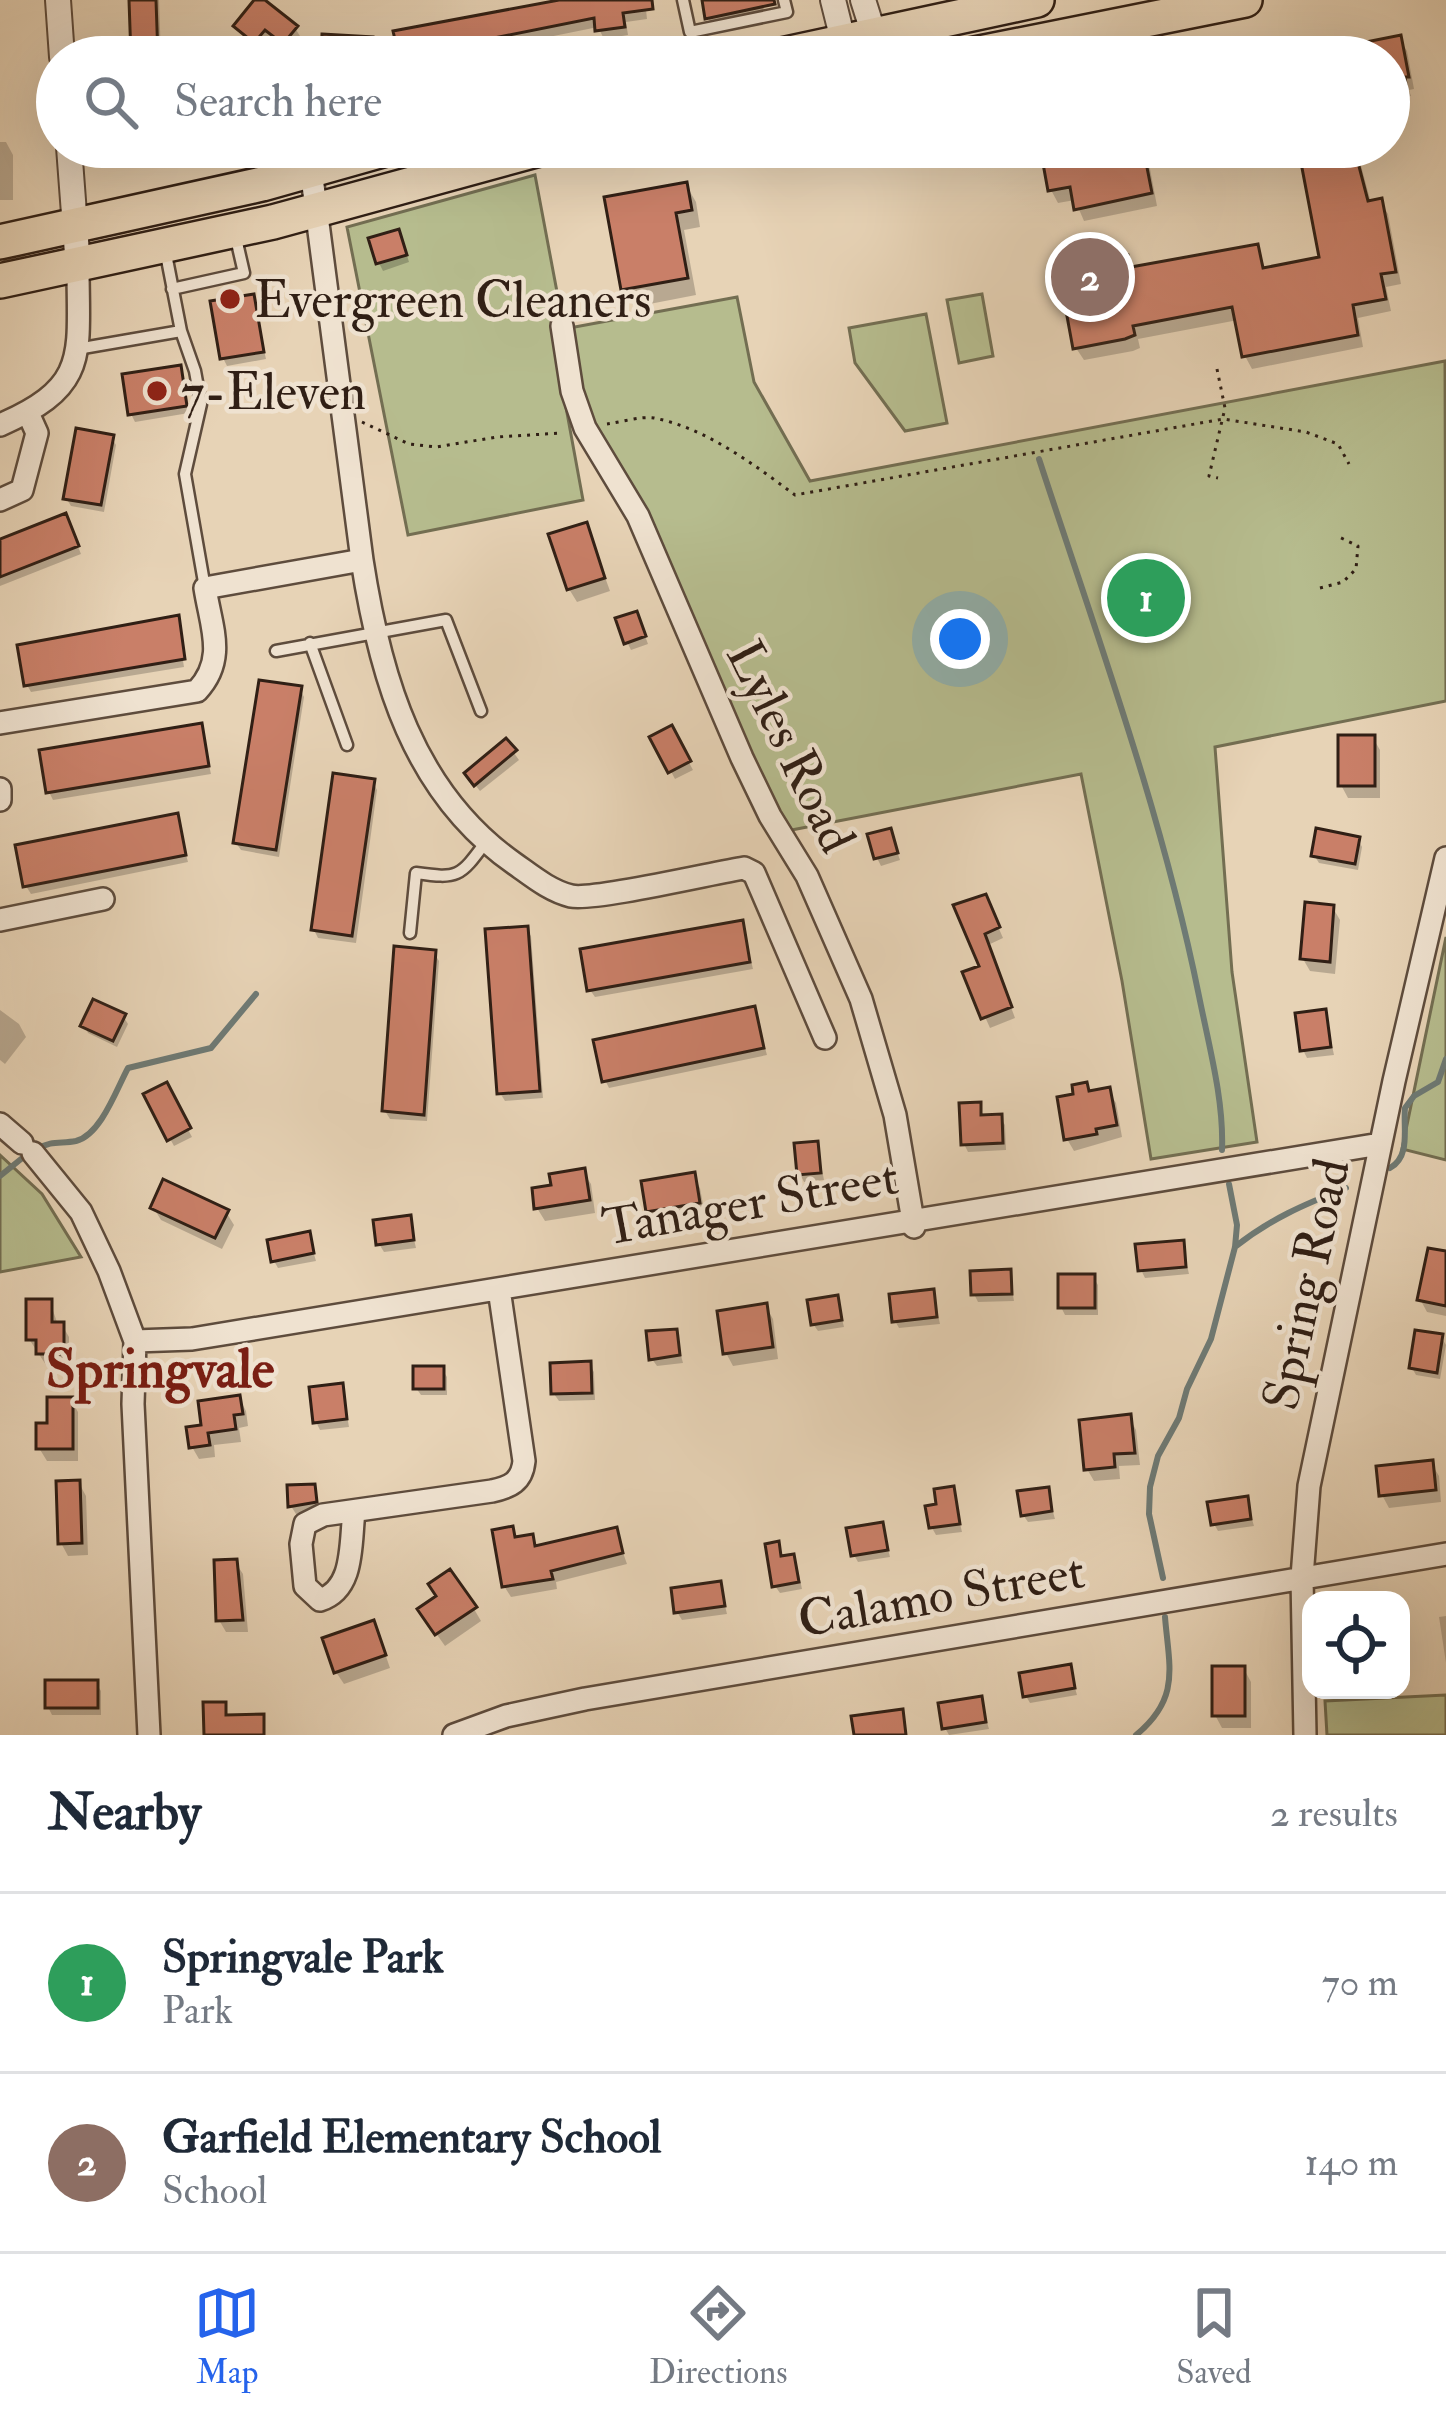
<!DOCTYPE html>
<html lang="en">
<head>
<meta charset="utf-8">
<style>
	body { margin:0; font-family:"IM FELL Double Pica",serif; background:#f6f6f7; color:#1f2937 }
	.controls { position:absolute; right:36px; bottom:36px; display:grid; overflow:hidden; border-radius:24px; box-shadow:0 12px 48px #0002 }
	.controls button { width:108px; height:108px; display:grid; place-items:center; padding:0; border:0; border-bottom:3px solid #e0e1e3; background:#fff; color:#1f2937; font:60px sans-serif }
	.you { position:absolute; left:960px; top:639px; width:42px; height:42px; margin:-30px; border:9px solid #fff; border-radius:50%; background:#1a73e8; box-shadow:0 0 0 18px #1a73e833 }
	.badge { display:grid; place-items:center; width:78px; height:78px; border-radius:50%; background:#2563eb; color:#fff; font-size:39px; font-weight:700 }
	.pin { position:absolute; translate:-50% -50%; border:6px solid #fff; box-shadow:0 3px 12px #0006 }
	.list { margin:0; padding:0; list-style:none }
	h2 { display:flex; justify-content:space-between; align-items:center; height:156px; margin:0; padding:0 48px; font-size:51px }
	h2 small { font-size:39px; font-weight:400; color:#747a83 }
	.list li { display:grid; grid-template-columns:78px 1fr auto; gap:36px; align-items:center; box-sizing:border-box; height:180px; padding:0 48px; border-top:3px solid #e0e1e3 }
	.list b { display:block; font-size:45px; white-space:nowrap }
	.list p { margin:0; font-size:39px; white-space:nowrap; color:#747a83 }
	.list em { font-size:39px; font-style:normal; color:#747a83 }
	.icon { flex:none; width:66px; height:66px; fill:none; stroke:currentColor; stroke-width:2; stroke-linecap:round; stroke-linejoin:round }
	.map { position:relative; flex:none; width:1446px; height:1735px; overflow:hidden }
	.search { position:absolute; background:#fff; box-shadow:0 12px 48px #0002; left:36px; right:36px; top:36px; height:132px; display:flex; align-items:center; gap:30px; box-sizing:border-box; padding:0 42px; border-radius:66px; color:#747a83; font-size:45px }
	.sheet { height:516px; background:#fff }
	nav { display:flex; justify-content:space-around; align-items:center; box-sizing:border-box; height:168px; border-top:3px solid #e0e1e3; background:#fff; font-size:33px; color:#747a83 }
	nav a { display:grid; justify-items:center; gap:6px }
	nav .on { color:#2563eb }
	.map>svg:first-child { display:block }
</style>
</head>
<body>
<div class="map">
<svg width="1446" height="1735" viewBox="0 0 1446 1735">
	<rect width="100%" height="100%" fill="#e7d3b6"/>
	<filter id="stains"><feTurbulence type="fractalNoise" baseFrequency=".00167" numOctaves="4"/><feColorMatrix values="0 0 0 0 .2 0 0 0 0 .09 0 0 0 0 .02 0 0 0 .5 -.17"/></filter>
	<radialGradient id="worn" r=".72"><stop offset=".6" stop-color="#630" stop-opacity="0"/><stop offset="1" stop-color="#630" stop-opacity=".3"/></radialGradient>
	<path fill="#b6bc8e" stroke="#736e52" stroke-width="3" d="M535 175 564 329 737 297 754 382 810 481 1445 361 1446 701 1215 747 1232 972 1257 1142 1151 1159 1122 981 1081 774 776 833 630 493 584 440 552 331 583 500 408 535 347 227Z
		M982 294 993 356 959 363 947 300Z
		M926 314 947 423 905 431 855 363 849 328Z
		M1446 937V1160L1402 1149Z
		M0 1155 42 1194 81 1257 0 1272Z
		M1446 1695V1735H1327L1325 1701Z"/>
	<path fill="#0003" d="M133 0H159L161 57H135Z
		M258 0 295 28 303 41 291 55 273 40 262 53 244 38 237 26Z
		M585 0H645L647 19 626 22 628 35 604 39 598 27 450 57H402L397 34Z
		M705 0H763L766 20 715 30 708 18Z
		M1399 39 1407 51 1414 89 1409 90 1411 96 1391 100 1389 57H1308L1307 50 1319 48 1322 54Z
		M0 142H6L13 155V200H0Z
		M144 147H169L170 155 149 157Z
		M1043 147H1180L1147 153 1157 206 1084 221 1075 200 1058 203 1051 190Z
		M1301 147H1356L1371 203 1380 202 1388 214 1401 284 1386 287 1391 311 1358 318 1363 347 1252 369 1245 356 1238 320 1138 339 1140 348 1133 351 1084 360 1076 348 1127 258 1134 270 1257 247 1266 270 1323 260Z
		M686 185 696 202 700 227 684 230 696 295 634 307 624 289Z
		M402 240 409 262 383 271 379 263Z
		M252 297 266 359 227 366 223 358Z
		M179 369 189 413 135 422 131 414Z
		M112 438 116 445 104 512 71 506 66 498Z
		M69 525 81 554 0 586V543Z
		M586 525 610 591 577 602 569 589Z
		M640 622 648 644 631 650 627 642Z
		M177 623 184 667 31 692 27 685Z
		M300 689 304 697 279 857 241 850 236 843Z
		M201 727 211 774 53 800 49 792Z
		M671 729 693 770 675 779 653 738Z
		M1373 738 1380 750V798H1348L1341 785Z
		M506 742 519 760 480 791 472 781Z
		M373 782 377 790 356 943 318 938 314 930Z
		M176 816 188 862 31 894 26 886Z
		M890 831 900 860 881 866 877 858Z
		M1358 839 1362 847 1358 870 1319 863 1314 855Z
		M957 907 990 908 1003 938 988 945 1015 1018 990 1028 966 974 983 967Z
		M1333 908 1340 920 1335 974 1310 971 1303 959Z
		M742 923 753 969 595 997 590 990Z
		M526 929 531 936 543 1098 505 1101 500 1093Z
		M434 953 439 961 427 1121 390 1119 385 1111Z
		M754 1009 767 1055 609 1088 605 1080Z
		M0 1010 19 1024 26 1037 5 1064 0 1060Z
		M1325 1012 1334 1055 1307 1058 1303 1050Z
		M123 1016 128 1024 117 1047 88 1033 84 1025Z
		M1086 1085 1091 1094 1108 1090 1116 1103 1122 1137 1074 1151 1067 1139 1077 1096Z
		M165 1086 192 1137 174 1146 147 1096Z
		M979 1106 984 1118 1000 1117 1005 1125 1006 1150 968 1152 964 1144Z
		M817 1144 824 1180 804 1182 800 1174Z
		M583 1172 591 1184 595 1213 545 1221 537 1208 555 1187Z
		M693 1175 700 1188 705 1215 656 1223 649 1211Z
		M153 1207 226 1212 234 1225 222 1249 161 1220Z
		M409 1218 416 1248 384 1252 379 1244Z
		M308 1234 316 1261 278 1268 274 1261Z
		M1182 1243 1189 1274 1145 1278 1141 1270Z
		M1446 1255V1316L1427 1312 1420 1299Z
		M1009 1272 1014 1301 978 1302 974 1294Z
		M1093 1277 1098 1285V1315H1065L1061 1307Z
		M933 1292 940 1324 899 1328 895 1321Z
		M837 1298 844 1327 818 1331 813 1324Z
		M50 1302 58 1325H62L69 1337V1365H46L29 1339Z
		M766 1307 773 1319 778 1359 733 1366 726 1353Z
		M675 1332 683 1363 657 1366 652 1359Z
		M1441 1337 1446 1345 1440 1379 1416 1375 1412 1368Z
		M589 1364 594 1372 595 1400 559 1401 554 1394Z
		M442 1369 447 1377V1395H421L416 1388Z
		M342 1386 349 1427 320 1430 316 1422Z
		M239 1398 246 1411 248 1426 239 1428 241 1442 214 1445 215 1457 199 1459 192 1447 204 1427Z
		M71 1400 78 1412V1461H47L39 1448 50 1426Z
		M1129 1417 1136 1430 1140 1465 1119 1466 1120 1479 1094 1481 1087 1469Z
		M1431 1463 1439 1476 1441 1502 1389 1508 1382 1495Z
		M79 1483 86 1496 88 1555 68 1556 61 1543Z
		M314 1487 319 1509 296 1514 291 1506Z
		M952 1490 962 1532 936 1535 932 1528 939 1507Z
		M1047 1490 1055 1519 1028 1522 1023 1515Z
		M1246 1499 1254 1526 1218 1531 1214 1524Z
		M882 1526 890 1557 858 1562 854 1555Z
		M512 1530 518 1540 531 1537 538 1548 615 1530 627 1564 556 1582 557 1589 511 1597 504 1586Z
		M777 1545 783 1559 793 1557 797 1565 802 1589 780 1593 775 1586Z
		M235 1562 243 1574 248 1632H226L219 1620Z
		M720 1585 727 1614 682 1620 677 1612Z
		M474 1609 481 1621 445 1646 428 1622Z
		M1446 1616V1663L1439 1617Z
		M1401 1625 1409 1633V1655H1401Z
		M379 1636 390 1668 344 1684 336 1672Z
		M1069 1667 1077 1695 1030 1703 1026 1696Z
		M1244 1669 1251 1682V1728H1222L1215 1715Z
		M96 1683 101 1691V1715H52L48 1707Z
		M980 1699 989 1729 949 1735 945 1728Z"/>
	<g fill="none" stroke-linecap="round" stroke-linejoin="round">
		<path stroke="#6e7a75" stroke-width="6" d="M1039 459C1097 636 1162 813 1199 996 1209 1046 1224 1100 1222 1150
			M37 1149C52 1140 61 1144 76 1141 101 1135 117 1088 128 1068L211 1048 256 994
			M1390 1168C1411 1156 1403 1129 1405 1108L1414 1096 1438 1082 1446 1059
			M0 1176 26 1155
			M1235 1247C1270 1219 1305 1204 1346 1188
			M1163 1578 1149 1514 1150 1487 1158 1456 1179 1418 1187 1389 1211 1339 1235 1247 1237 1225 1229 1184
			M1136 1735C1181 1698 1169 1667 1165 1617"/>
	</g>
	<path fill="#c97f68" stroke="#301f15" stroke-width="3" d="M129 0H156L158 57H131Z
		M254 0H265L298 26 283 44 265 30 254 43 233 26Z
		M559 0H652L653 9 623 13 625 27 595 31 594 18 399 57 393 31Z
		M702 0H774L775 4 705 19Z
		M322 34 373 37 372 57H321Z
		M1401 35 1409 77H1405L1406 84 1389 87V57H1327L1326 50Z
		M1040 147H1143L1152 193 1074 210 1070 187 1048 191Z
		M1298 147H1354L1368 201 1382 198 1396 272 1381 274 1386 299 1353 305 1358 335 1242 357 1232 307 1133 326 1135 335 1125 339 1073 349 1058 267 1128 255 1131 267 1258 244 1263 268 1319 257Z
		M687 182 692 210 676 213 688 278 621 290 604 197Z
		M399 229 407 255 376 264 368 238Z
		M254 294 264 352 220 359 210 301Z
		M181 365 187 406 128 415 122 374Z
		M76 428 114 435 101 505 63 499Z
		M66 513 79 546 0 577V539Z
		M587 522 605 578 567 590 548 534Z
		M637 611 646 636 624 644 615 618Z
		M179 615 185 659 24 686 17 645Z
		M259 680 302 686 276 850 233 843Z
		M202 723 209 766 46 793 39 750Z
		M672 725 691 761 668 773 649 737Z
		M1338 735H1375V786H1338Z
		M506 738 517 750 474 786 464 773Z
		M333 773 375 779 352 936 311 930Z
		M178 813 186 855 23 887 15 845Z
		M891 828 898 853 874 859 867 834Z
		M1316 828 1360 837 1355 864 1311 856Z
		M986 894 1000 927 985 934 1012 1007 981 1019 962 972 979 966 953 905Z
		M1305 902 1334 905 1330 962 1300 959Z
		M743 920 750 962 587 991 580 949Z
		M528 926 540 1091 497 1094 485 929Z
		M394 946 436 950 424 1115 382 1111Z
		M93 999 126 1014 113 1041 80 1026Z
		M755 1006 764 1048 602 1082 593 1040Z
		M1326 1009 1331 1047 1300 1051 1295 1013Z
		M167 1082 191 1128 167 1141 143 1094Z
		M1087 1082 1089 1091 1110 1087 1117 1125 1096 1129 1097 1134 1064 1140 1057 1097 1073 1094 1072 1085Z
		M981 1102V1115L1002 1114 1003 1143 961 1145 959 1103Z
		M818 1141 821 1173 797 1175 794 1143Z
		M585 1168 590 1200 534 1209 532 1188 551 1185 549 1174Z
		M695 1172 700 1203 646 1212 641 1181Z
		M163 1179 229 1210 215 1238 150 1208Z
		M411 1215 414 1240 376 1245 373 1220Z
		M310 1231 314 1253 271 1262 267 1240Z
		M1184 1240 1186 1267 1138 1271 1135 1244Z
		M1428 1248 1446 1251V1306L1417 1300Z
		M1011 1269 1012 1294 971 1295 970 1271Z
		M1058 1274H1095V1308H1058Z
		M934 1289 937 1317 892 1322 889 1294Z
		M838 1295 842 1320 811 1325 807 1300Z
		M26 1299H52V1322H64V1354H36V1340H26Z
		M767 1303 773 1347 723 1354 717 1311Z
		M677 1329 680 1355 649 1360 646 1331Z
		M1415 1330 1443 1334 1437 1373 1409 1368Z
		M591 1361 592 1393 551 1394 550 1363Z
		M413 1366H444V1389H413Z
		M343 1383 347 1419 313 1423 309 1387Z
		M240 1395 243 1414 234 1415 236 1429 208 1433 210 1445 189 1448 186 1427 201 1425 198 1401Z
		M47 1397H73V1449H36V1423H47Z
		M1131 1414 1135 1453 1114 1454 1115 1467 1084 1470 1079 1420Z
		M1433 1460 1436 1490 1379 1496 1376 1466Z
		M80 1480 82 1543 58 1544 56 1481Z
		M315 1484 317 1502 288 1507 287 1485Z
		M954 1486 960 1524 929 1528 925 1506 936 1504 934 1489Z
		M1049 1487 1052 1511 1021 1516 1017 1491Z
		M1248 1496 1251 1519 1211 1525 1207 1502Z
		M883 1522 888 1550 851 1556 846 1528Z
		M513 1526 515 1537 533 1534 535 1546 617 1527 623 1553 551 1571 553 1579 502 1587 492 1530Z
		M779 1541 781 1556 794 1554 799 1582 772 1587 765 1544Z
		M237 1559 243 1620 216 1621 214 1560Z
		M450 1569 477 1607 435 1635 417 1609 436 1596 428 1584Z
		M721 1581 725 1606 674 1613 671 1588Z
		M374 1620 386 1655 334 1673 322 1638Z
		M1071 1664 1075 1688 1023 1697 1019 1673Z
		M1212 1666H1245V1716H1212Z
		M45 1680H98V1708H45Z
		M982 1696 986 1722 942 1729 938 1703Z
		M203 1702H226V1715L264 1714V1735H204Z
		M903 1709 906 1735H854L851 1716Z"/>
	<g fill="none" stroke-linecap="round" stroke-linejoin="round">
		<defs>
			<path id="service" d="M683 0 690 32 787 12 784 0
				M172 289 244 273 235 234
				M181 331 195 371 201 404 185 474 205 588
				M77 349 181 331 165 249
				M310 643 347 745
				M276 651 446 620 481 711
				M410 933 416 873C458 879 460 877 485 843"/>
			<path id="minor" d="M562 326 572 391 585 428 638 516 742 758 770 816 807 876 861 999 895 1115 914 1227
				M0 425C90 386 78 355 78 267
				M0 500 22 490 37 433 28 413
				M362 560C380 677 413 793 515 864 532 876 550 891 571 896 593 901 713 873 744 868L754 873 825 1038
				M0 723 197 691C227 659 211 627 205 588L362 560 311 170
				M0 789V800
				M0 920 103 899
				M0 1124 22 1143
				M33 1153 81 1212 109 1271 135 1341 133 1404 149 1735
				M135 1341 192 1339 1380 1144
				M354 1512C350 1543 355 1589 320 1600L305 1586 301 1544 305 1524 323 1515 492 1491C510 1487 522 1482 524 1461L499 1289
				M454 1735 506 1716 585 1699 1446 1554
				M1305 1735 1302 1577 1309 1486 1394 1081 1446 858"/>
			<path id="tertiary" d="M58 0 62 57
				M833 0 847 56
				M863 0 881 57
				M69 147 78 267"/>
			<path id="primary" d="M772 57 1037 0
				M960 57 1245 0
				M0 242 262 184 393 147
				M0 281 273 222 547 147"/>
		</defs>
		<use href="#service" stroke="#5e4c3d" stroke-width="15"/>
		<use href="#minor" stroke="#5e4c3d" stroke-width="26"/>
		<use href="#tertiary" stroke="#5e4c3d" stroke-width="28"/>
		<use href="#primary" stroke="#301f15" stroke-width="38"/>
		<path stroke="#301f15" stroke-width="3" stroke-dasharray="3 6" stroke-linecap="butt" d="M1217 369 1225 408 1209 476 1218 478
			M362 422 409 444 436 447 497 437 562 433
			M607 424C622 422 640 416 654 418 706 428 753 464 795 495L1223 419 1306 432 1338 444 1349 464
			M1320 588 1343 582 1356 569 1358 546 1339 537"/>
		<use href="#service" stroke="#efe2d0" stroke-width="10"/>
		<use href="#minor" stroke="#efe2d0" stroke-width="21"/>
		<use href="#tertiary" stroke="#efe2d0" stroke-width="24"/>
		<use href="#primary" stroke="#e7d3b6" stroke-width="33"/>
	</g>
	<g fill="#8f2418" stroke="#efe2d0" stroke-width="4.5">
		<circle cx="230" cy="299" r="12"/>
		<circle cx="157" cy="391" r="12"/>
	</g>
	<g text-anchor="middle" stroke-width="9" stroke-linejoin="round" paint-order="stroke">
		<g font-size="51" fill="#301f15" stroke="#efe2d0" text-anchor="start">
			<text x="254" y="317">Evergreen Cleaners</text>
			<text x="181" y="409">7-Eleven</text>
		</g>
		<g font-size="51" fill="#301f15" stroke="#efe2d0">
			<text transform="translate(792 746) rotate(64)" y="18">Lyles Road</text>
			<text transform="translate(750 1201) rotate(-10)" y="18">Tanager Street</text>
			<text transform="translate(1305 1284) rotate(-78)" y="18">Spring Road</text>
			<text transform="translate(941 1594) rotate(-10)" y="18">Calamo Street</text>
		</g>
		<g font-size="54" font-weight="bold" fill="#7a1f14" stroke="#efe2d0">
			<text x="160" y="1387">Springvale</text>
		</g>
	</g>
	<rect width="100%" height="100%" filter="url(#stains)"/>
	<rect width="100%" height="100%" fill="url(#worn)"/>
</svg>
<div class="controls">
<button><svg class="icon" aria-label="locate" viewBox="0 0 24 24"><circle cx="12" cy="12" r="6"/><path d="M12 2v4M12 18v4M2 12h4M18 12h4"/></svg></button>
</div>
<div class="you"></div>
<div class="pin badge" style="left:1146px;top:598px;background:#2e9e5b">1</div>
<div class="pin badge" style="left:1090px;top:277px;background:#8d6e63">2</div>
<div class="search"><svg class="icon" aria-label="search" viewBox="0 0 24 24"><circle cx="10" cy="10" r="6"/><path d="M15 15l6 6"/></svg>Search here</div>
</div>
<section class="sheet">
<h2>Nearby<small>2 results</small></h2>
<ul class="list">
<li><span class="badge" style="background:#2e9e5b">1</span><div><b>Springvale Park</b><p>Park</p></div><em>70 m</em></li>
<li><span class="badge" style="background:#8d6e63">2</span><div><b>Garfield Elementary School</b><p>School</p></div><em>140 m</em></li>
</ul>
</section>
<nav>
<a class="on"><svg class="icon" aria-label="map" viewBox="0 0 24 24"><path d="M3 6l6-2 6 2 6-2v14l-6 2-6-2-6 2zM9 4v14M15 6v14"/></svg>Map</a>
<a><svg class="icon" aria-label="directions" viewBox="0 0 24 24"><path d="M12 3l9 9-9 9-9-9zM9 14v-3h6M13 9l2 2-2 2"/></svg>Directions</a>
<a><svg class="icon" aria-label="saved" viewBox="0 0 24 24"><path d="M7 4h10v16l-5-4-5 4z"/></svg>Saved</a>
</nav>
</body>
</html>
